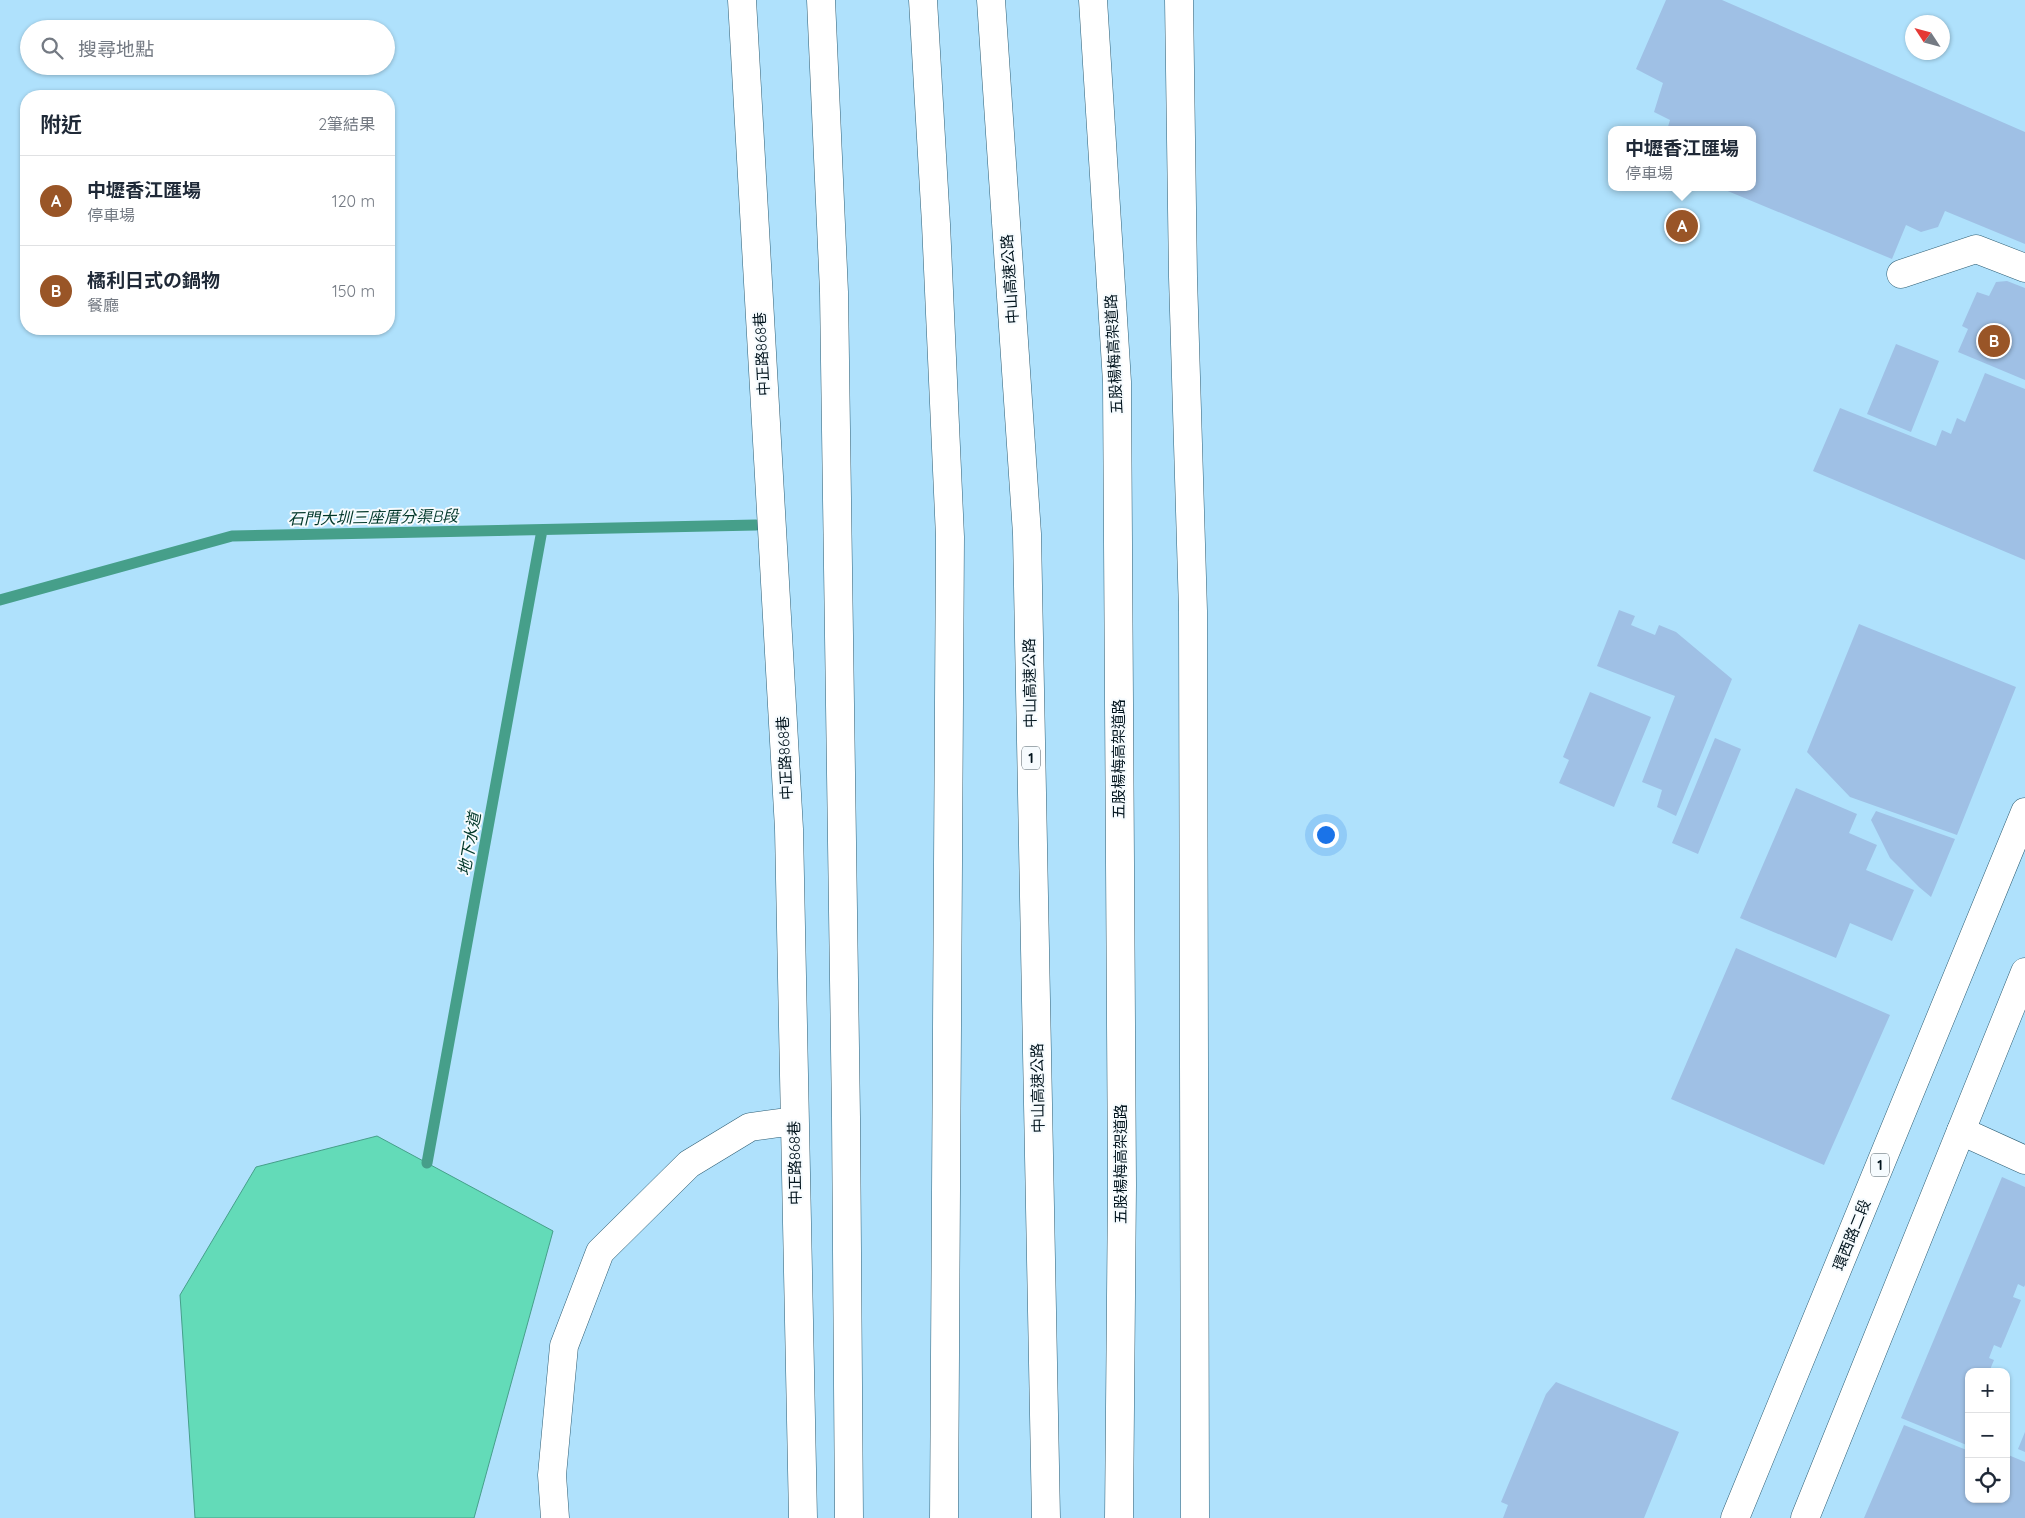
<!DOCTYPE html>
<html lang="zh-TW">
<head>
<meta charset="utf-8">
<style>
	body { margin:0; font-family:Quicksand,"Noto Sans TC","Noto Sans JP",sans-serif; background:#f6f6f7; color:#1f2937 }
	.controls { position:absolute; right:15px; bottom:15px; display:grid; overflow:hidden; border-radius:10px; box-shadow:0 1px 4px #0004 }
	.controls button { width:45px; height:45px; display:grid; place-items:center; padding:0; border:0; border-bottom:1px solid #e0e1e3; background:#fff; color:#1f2937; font:25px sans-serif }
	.compass { position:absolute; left:1905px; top:15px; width:45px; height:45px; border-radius:50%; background:#fff; box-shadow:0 1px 4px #0004; rotate:306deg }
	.you { position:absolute; left:1325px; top:834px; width:18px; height:18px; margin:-12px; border:4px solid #fff; border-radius:50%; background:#1a73e8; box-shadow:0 0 0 8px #1a73e833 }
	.badge { display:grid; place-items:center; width:32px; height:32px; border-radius:50%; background:#995527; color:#fff; font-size:16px; font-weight:700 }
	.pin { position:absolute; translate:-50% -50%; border:2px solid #fff; box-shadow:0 1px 5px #0006 }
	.popup { position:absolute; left:1608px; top:126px; width:148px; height:65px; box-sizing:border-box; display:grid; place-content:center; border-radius:10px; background:#fff; filter:drop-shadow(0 1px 4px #0005); font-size:16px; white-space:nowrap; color:#747a83 }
	.popup b { font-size:19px; color:#1f2937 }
	.popup::after { content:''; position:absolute; left:50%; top:100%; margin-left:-10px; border:10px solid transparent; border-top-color:#fff }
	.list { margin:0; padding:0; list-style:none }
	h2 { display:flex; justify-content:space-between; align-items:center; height:65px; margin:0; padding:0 20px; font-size:21px }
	h2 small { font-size:16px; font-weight:400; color:#747a83 }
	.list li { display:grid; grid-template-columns:32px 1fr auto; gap:15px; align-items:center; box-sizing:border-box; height:90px; padding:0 20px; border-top:1px solid #e0e1e3 }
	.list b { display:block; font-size:19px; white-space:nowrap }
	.list p { margin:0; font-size:16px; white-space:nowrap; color:#747a83 }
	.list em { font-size:16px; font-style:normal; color:#747a83 }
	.icon { flex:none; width:28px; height:28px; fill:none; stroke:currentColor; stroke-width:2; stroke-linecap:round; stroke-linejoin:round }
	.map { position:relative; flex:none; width:2025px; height:1518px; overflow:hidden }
	.search { position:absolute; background:#fff; box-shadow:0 1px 4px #0004; left:20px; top:20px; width:375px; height:55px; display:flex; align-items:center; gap:12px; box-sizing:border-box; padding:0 18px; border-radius:28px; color:#747a83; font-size:19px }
	.panel { position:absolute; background:#fff; box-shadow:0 1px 4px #0004; left:20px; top:90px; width:375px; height:245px; border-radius:20px }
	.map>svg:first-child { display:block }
</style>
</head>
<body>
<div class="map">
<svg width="2025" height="1518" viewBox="0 0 2025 1518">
	<rect width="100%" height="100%" fill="#afe1fc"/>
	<path fill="#63dbb8" stroke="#469f8a" d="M377 1136 553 1231 474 1518H195L180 1295 256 1167Z"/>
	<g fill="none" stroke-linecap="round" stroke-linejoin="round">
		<path stroke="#469f8a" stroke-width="11" d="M0 600 232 536 756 525
			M427 1163 542 530"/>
	</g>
	<path fill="#9fc0e5" d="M1666 0H1722L2025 132V244L1945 211 1938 227 1921 232 1906 225 1892 259 1718 187H1752V130H1667L1670 120 1654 112 1663 83 1636 69Z
		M2007 281 2025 288V380L1958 352 1968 329 1962 326 1977 292 1989 296 1996 282Z
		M1896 344 1939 361 1911 432 1867 414Z
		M1985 373 2025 389V560L1813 471 1840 408 1936 446 1942 430 1951 434 1957 418 1965 422Z
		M1619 610 1635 616 1631 625 1655 635 1659 625 1676 632 1732 679 1676 816 1657 807 1662 790 1642 782 1675 696 1597 666Z
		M1859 624 2016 687 1957 835 1850 797 1807 752Z
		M1590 692 1651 717 1614 807 1559 783 1569 760 1563 757Z
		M1715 738 1741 749 1698 854 1672 843Z
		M1796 788 1857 814 1849 833 1877 845 1866 870 1914 890 1892 941 1850 923 1836 958 1740 918Z
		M1876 811 1955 839 1931 897 1919 887 1890 858 1871 820Z
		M1736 948 1890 1015 1824 1165 1671 1099Z
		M2002 1177 2025 1187V1285L2024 1287 2018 1284 2013 1297 2021 1300 2001 1348 1994 1345 1989 1358 1994 1360 1989 1372H1969V1405L1965 1415 1969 1417V1446L1901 1418Z
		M1556 1382 1679 1432 1644 1518H1503L1508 1505 1501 1502 1546 1394Z
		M1904 1425 1969 1451V1499H2006V1454L2025 1462V1518H1864Z
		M2025 1432V1452L2018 1449Z"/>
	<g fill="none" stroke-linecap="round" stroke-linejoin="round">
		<defs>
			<path id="minor" d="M742 0 789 829 803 1518
				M1179 0 1183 277 1193 611 1195 1518
				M1901 274 1976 249 2025 268
				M1961 1131 2025 1160
				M555 1518 552 1475 564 1346 600 1252 689 1164 750 1127 794 1121"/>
			<path id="major" d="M1735 1518 2025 812
				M1805 1518 2025 972"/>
			<path id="highway" d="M821 0 834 292 846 1117 849 1518
				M923 0 936 224 950 537 944 1518
				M991 0 1027 534 1046 1518
				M1093 0 1117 382 1122 1185 1119 1518"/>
		</defs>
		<use href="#minor" stroke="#2e5e74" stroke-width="29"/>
		<use href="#major" stroke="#2e5e74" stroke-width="29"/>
		<use href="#highway" stroke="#2e5e74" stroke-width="29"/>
		<use href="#minor" stroke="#fff" stroke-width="28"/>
		<use href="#major" stroke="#fff" stroke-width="28"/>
		<use href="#highway" stroke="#fff" stroke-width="28"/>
	</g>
	<g text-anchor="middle" stroke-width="4" stroke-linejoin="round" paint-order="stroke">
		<g fill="#f6fbfe" stroke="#4b5960" stroke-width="1">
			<rect x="1022" y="746.5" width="18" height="23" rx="4"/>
			<rect x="1871" y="1153.5" width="18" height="23" rx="4"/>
		</g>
		<g font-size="14" font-weight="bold" fill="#02141d">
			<text x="1031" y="763">1</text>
			<text x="1880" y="1170">1</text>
		</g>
		<g font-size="15" fill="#02141d" stroke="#f6fbfe">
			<text transform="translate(1010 279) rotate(-94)" y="5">中山高速公路</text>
			<text transform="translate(762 354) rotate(-93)" y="5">中正路868巷</text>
			<text transform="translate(1114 354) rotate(-93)" y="5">五股楊梅高架道路</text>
			<text transform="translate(1030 683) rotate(-91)" y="5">中山高速公路</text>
			<text transform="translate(785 758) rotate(-93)" y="5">中正路868巷</text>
			<text transform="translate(1119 759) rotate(-90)" y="5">五股楊梅高架道路</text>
			<text transform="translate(1038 1088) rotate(-91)" y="5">中山高速公路</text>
			<text transform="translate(795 1163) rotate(-91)" y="5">中正路868巷</text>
			<text transform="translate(1121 1164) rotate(-90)" y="5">五股楊梅高架道路</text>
			<text transform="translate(1852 1235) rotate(-68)" y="5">環西路二段</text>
		</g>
		<g font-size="16" font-style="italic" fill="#003729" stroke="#f6fbfe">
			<text transform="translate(373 517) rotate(-1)" y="6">石門大圳三座厝分渠B段</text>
			<text transform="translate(469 844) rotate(-80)" y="6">地下水道</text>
		</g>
	</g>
</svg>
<div class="controls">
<button>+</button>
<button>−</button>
<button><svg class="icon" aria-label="locate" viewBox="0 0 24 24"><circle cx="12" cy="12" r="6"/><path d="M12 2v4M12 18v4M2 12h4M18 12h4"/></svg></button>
</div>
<svg class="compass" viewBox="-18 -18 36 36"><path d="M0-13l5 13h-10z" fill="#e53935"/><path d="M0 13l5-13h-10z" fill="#747a83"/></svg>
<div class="you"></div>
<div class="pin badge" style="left:1682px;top:226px">A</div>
<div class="popup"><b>中壢香江匯場</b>停車場</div>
<div class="pin badge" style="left:1994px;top:341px">B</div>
<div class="search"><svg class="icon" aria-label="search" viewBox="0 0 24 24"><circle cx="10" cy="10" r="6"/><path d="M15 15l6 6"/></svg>搜尋地點</div>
<section class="panel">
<h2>附近<small>2筆結果</small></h2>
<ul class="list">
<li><span class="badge">A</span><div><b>中壢香江匯場</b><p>停車場</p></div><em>120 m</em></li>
<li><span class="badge">B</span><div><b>橘利日式の鍋物</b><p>餐廳</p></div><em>150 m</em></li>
</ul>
</section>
</div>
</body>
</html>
